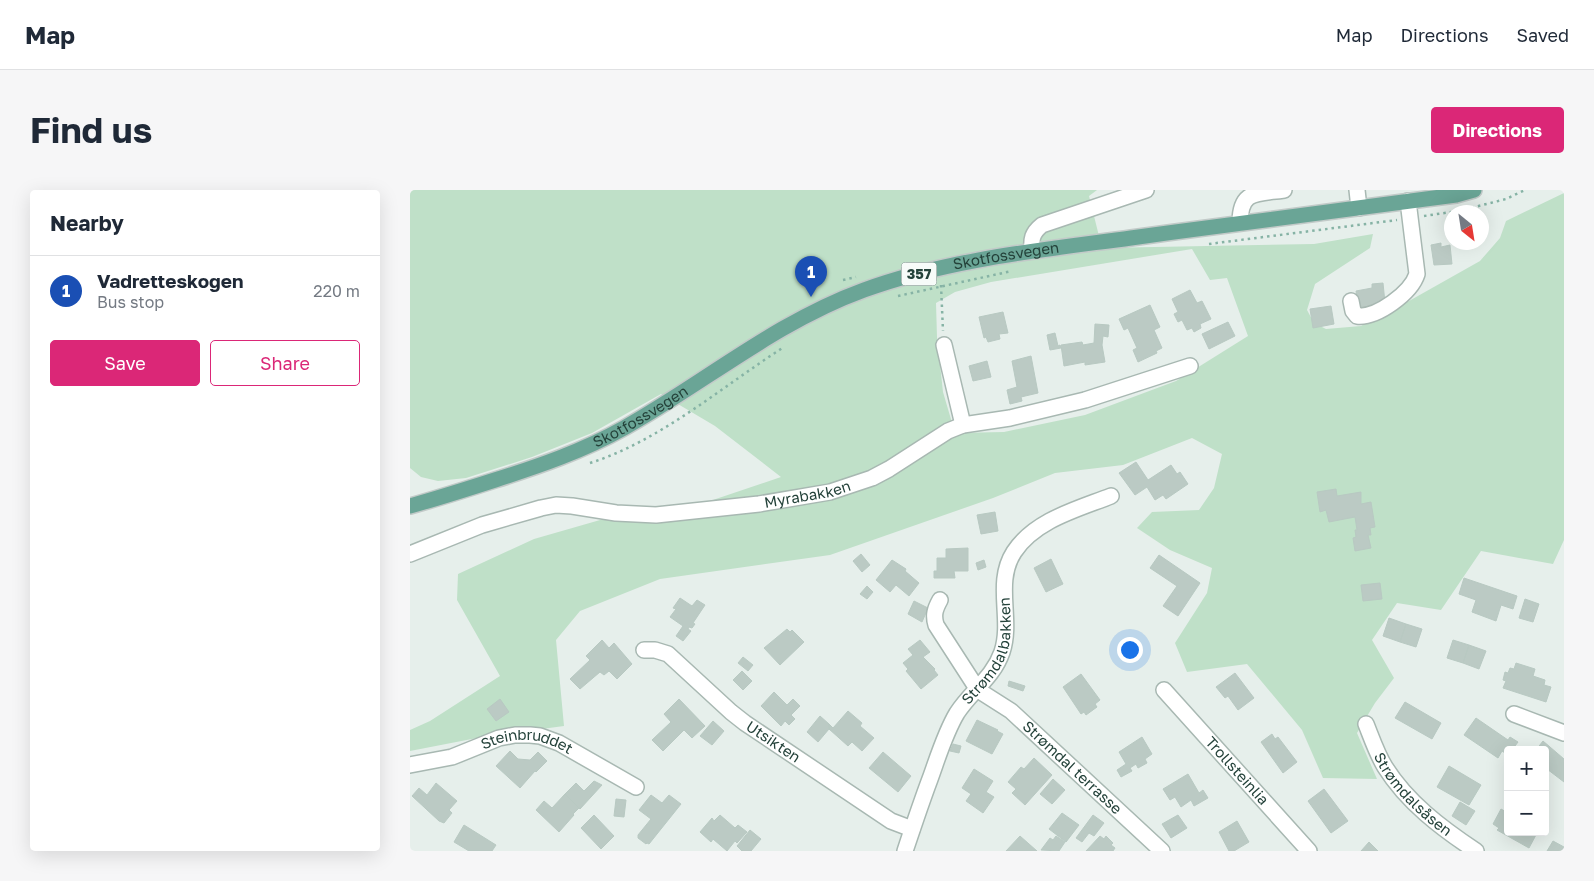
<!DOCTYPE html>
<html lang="en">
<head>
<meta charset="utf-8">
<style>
	body { margin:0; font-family:"Golos Text",sans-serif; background:#f6f6f7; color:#1f2937 }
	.controls { position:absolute; right:15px; bottom:15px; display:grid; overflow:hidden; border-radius:5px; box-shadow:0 5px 20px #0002 }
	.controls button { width:45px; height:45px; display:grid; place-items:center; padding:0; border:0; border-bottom:1px solid #e0e1e3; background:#fff; color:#1f2937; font:25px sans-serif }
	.compass { position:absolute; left:1034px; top:15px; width:45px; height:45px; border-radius:50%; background:#fff; box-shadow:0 5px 20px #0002; rotate:150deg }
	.you { position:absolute; left:719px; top:459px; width:18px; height:18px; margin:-12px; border:4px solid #fff; border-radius:50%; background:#1a73e8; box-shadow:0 0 0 8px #1a73e833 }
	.badge { display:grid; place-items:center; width:32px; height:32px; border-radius:50%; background:#db2777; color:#fff; font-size:16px; font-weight:700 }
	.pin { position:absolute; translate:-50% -41px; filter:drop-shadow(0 1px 2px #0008) }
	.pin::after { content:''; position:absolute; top:26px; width:18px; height:15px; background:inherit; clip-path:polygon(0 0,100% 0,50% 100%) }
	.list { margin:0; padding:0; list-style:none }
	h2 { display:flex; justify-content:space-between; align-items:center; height:65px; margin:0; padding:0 20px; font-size:21px }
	h2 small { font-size:16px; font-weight:400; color:#747a83 }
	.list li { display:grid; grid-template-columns:32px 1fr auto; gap:15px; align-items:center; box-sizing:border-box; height:70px; padding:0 20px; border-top:1px solid #e0e1e3 }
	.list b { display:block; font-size:19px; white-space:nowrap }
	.list p { margin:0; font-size:16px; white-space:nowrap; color:#747a83 }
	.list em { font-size:16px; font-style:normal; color:#747a83 }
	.actions { display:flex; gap:10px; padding:15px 20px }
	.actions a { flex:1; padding:11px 0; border:1px solid #db2777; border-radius:5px; text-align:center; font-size:18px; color:#db2777 }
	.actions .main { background:#db2777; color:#fff }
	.map { position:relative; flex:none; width:1154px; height:661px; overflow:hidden; border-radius:5px }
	header { display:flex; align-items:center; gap:30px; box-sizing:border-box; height:70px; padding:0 25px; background:#fff; border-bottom:1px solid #e0e1e3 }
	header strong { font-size:24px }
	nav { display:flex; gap:28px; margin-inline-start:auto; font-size:18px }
	.intro { display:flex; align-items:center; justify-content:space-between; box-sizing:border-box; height:120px; padding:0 30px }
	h1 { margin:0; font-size:35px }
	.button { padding:12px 22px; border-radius:5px; background:#db2777; color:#fff; font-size:18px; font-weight:700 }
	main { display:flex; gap:30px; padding:0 30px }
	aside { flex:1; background:#fff; border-radius:5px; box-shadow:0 5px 20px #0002 }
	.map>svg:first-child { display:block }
</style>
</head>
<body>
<header>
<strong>Map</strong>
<nav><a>Map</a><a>Directions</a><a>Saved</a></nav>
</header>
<div class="intro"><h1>Find us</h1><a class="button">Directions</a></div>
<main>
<aside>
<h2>Nearby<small></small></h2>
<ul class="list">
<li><span class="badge" style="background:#1a4fb4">1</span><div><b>Vadretteskogen</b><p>Bus stop</p></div><em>220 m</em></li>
</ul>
<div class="actions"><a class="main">Save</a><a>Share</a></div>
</aside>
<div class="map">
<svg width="1154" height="661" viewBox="0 0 1154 661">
	<rect width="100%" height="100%" fill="#e6efeb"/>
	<path fill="#bfe0c8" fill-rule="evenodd" d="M0 0H687L679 6 692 58 904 54 963 44 960 58 905 94 897 120 904 133 916 139 951 136 999 111 1070 71 1090 48 1096 31 1154 3V350L1143 374 1071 361 1031 420 987 413 962 450 984 488 965 513 947 543 967 589 913 588 892 540 837 474 777 482 765 453 797 403 802 378 760 360 727 338 742 322 789 320 804 298 812 264 782 248 713 275 645 283 583 308 420 365 250 389 170 421 146 450 154 536 72 547 0 561V540L20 531 90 486 47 410 48 384 124 349 204 326 294 313 371 287 305 236 251 204 182 243 122 267 56 288 28 291 11 287 0 278ZM782 59 800 90 817 88 838 146 766 191 675 225 594 242 545 243 533 202 527 147 526 113 545 102 581 92Z"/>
	<path fill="#bbcac4" stroke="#b8c9c2" d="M1031 53V57L1040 55 1042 74 1024 75 1021 55Z
		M973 93 975 113 949 119 946 101 962 98V94Z
		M780 100 787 113 792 111 801 129 790 134 791 138 784 142 782 138 777 140 772 130 768 132 764 124 768 122 762 109Z
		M740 115 750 137 744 140 752 158 746 161 747 163 728 172 723 160 727 158 718 138 714 140 709 129Z
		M921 116 924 134 903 138 900 119Z
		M593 122 598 143 589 144 590 149 578 152 576 147 574 148 569 127Z
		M818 132 825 146 799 159 792 144Z
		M685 134 699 135 698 147 693 146 692 155 695 172 675 175V172L654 176 651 155 672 152 673 155 684 153Z
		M645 143 648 156 650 155 651 158 640 160 637 145Z
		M621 166 628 203 611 207 612 211 600 214 597 200 607 197 602 171Z
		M577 171 581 187 563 191 559 176Z
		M726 272 738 290 761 275 767 284 770 282 778 294 756 309 753 305 745 310 737 297 725 305 709 283Z
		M926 299 927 306 951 302V314L961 312 965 337 960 338 961 345H958L961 358 945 361 943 348 946 347 945 340H947L945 327 919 332 916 320 910 322 907 302Z
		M585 322 588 341 571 344 567 325Z
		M558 358V381H544L545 388H524V381H527V368H536V359Z
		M451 364 460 375 452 382 443 371Z
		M749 365 790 393 768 426 753 416 767 396 740 378Z
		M641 369 653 394 636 402 624 378Z
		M482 370 496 379 495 381 509 393 499 406 486 395 480 402 466 390Z
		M574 370 576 377 568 380 566 373Z
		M1054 388 1107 406 1103 419 1091 415 1086 431 1062 422 1066 410 1049 404Z
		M970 393 972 409 953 411 951 395Z
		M457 396 463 402 457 409 450 404Z
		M270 408 282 416 287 410 295 415 283 433 285 434 282 438 279 437 278 439 281 441 273 451 266 446 273 436 260 427 266 419 263 418Z
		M1115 409 1129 414 1123 432 1109 428Z
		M504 411 518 418 512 432 498 424Z
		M979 428 996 434 990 452 973 446Z
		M996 434 1012 439 1006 457 990 452Z
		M377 439 380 442 382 440 394 452 370 475 354 458Z
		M192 450 199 458 204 453 222 474 207 489 199 481 194 485 190 482 170 499 160 489 180 470 176 466Z
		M510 450 520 462 513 467 525 479 524 480 528 485 511 499 496 481 498 479 493 473 503 465 498 459Z
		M1043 450 1059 455 1053 473 1037 468Z
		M1059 455 1076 461 1069 479 1053 473Z
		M333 467 343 475 338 481 328 473Z
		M1106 473 1125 479 1123 486 1135 490 1134 495 1141 497 1136 512 1093 498 1096 491 1093 490 1095 482 1098 483 1100 478 1104 479Z
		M332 481 342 491 333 500 323 490Z
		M825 483 844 508 828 520 818 506 815 508 806 497Z
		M671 484 690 510 685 514 687 517 676 525 674 522 671 524 653 497Z
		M599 491 615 496 613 501 598 496Z
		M364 502 377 515 383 509 390 516 381 525 385 529 379 535 375 531 371 536 351 516Z
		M90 509 99 522 86 531 77 519Z
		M269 509 295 536 282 548 274 540 253 561 242 550 261 532 254 524Z
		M995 512 1031 533 1022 549 985 528Z
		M438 521 452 533 450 536 464 548 452 561 442 552 438 556 419 539V534L423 538Z
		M410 526 419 534V539L408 552 397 542Z
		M1066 528 1098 550 1100 547 1108 552 1102 560H1098V565L1092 561 1088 568 1054 545Z
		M567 530 588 540 587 541 593 544 582 564 556 551Z
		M303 531 314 541 302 555 290 546Z
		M862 544 865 549 868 547 887 572 873 583 851 552Z
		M732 547 742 564 735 569 737 573 728 578 726 574 720 578 722 581 711 587 707 580 716 574 709 562Z
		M1133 551 1154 569V592L1137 579 1135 581V560H1126Z
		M543 554 551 556 549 563 540 561Z
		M100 561 108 569 120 570 128 562 137 571 126 582 125 581 110 598 86 576Z
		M473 562 501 586 488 602 459 578Z
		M624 568 642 585 615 615 602 603 606 599 598 592 611 577 614 579Z
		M1039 576 1071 595 1059 615 1027 597Z
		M564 579 583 591 576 602 584 607 573 623 556 611 561 604 552 598Z
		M778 584 789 603 793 600 798 608 784 616 781 610 771 617 765 607 760 610 753 599Z
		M643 589 655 600 642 614 630 604Z
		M184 591 192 595 170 619 155 604 166 593 174 601Z
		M26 593 47 611 39 620 42 623 34 633 29 631 2 606 9 598 17 605Z
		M914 599 938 631 921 643 898 611Z
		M155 604 169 618 163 624 164 625 149 642 126 620 134 611 142 618Z
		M241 605 252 613 259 605 271 614 239 654 237 653 236 654 228 648V645L241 629 229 620Z
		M206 609 216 610 214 627 204 626Z
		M1050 612 1065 621 1056 635 1042 626Z
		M1091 619 1098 623V642L1127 643 1119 658 1087 640 1089 638 1083 634Z
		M652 623 669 635 656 652 639 639Z
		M184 625 204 646 191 659 171 638Z
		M310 625 325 638 328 635 337 642 327 653 325 651 317 661 303 649 301 652 290 642 302 628 304 631Z
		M683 625 694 633 684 646 679 643 672 652 666 648Z
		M768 625 777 638 761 648 752 634Z
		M827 631 839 652 824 661H819L809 642Z
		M54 635 86 655 82 661H59L44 652Z
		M340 640 351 649 341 661H332L327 656Z
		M610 646 627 661H596Z
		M646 646 655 652 649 661 631 660 640 648 643 650Z
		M690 646 694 649 696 646 703 653 701 655 705 658 703 661H676Z
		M1143 651 1154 657V661H1137Z
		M959 652 968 661H951Z"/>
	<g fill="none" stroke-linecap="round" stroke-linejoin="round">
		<defs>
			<g id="minor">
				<path d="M947 0 949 18"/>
				<path d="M830 33C830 0 846 4 874 0"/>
				<path d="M622 61C621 49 622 43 632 35L736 0"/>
				<path d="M941 111 943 121 947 126C967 128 1001 103 1007 84L998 11"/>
				<path d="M534 155 553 235"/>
				<path id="s1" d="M0 364 72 335 131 318 146 315 162 316 206 323 246 325 349 314 420 302 462 288 479 279 538 241 553 235 600 228 675 210 780 176"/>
				<path id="s2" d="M530 410C525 419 523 425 526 435L568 500 601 521 752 661"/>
				<path id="s3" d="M234 460H245L258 464 321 522 335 533 481 631 502 639"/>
				<path id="s4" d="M754 500 899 661"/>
				<path d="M1104 524 1154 543"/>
				<path id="s5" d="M956 534C962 549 967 564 975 577 997 612 1031 638 1066 661"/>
				<path id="s6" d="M0 575 42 567 89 548 105 545H120L130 546 149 553 226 597"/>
				<path id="s7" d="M495 661C503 637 511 613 520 589 528 567 535 543 547 523 561 501 583 488 592 462 603 429 584 393 604 362 625 330 668 319 701 306"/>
			</g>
			<g id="major">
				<path id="s8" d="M0 316C29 308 57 299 85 290 129 276 173 261 214 238 294 193 366 132 454 100 539 69 632 60 721 48 829 33 937 19 1046 5L1064 0"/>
			</g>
		</defs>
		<use href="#minor" stroke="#a8b8b2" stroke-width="18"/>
		<use href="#major" stroke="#c2cac8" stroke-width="18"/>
		<path stroke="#86b3a5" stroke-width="2.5" stroke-dasharray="2.5 4" stroke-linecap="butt" d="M1049 21 1096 9 1115 0
			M1014 26 1041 22
			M799 54 987 30
			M433 90 446 87
			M531 95 533 141
			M488 106 602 81
			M180 273C250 251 313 196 374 157"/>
		<use href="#minor" stroke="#fff" stroke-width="15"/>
		<use href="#major" stroke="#6aa596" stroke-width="15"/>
	</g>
	<g text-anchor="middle" stroke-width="5" stroke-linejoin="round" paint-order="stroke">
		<rect fill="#f7fbf9" stroke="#637a73" stroke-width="1" x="491.5" y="72.5" width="35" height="23" rx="4"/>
		<g font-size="14" font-weight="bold" fill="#24423a">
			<text x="509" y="89">357</text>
		</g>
		<g font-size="15" fill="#24423a" stroke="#f7fbf9">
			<text dy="5" stroke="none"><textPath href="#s8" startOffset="652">Skotfossvegen</textPath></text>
			<text dy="5" stroke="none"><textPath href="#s8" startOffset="248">Skotfossvegen</textPath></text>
			<text dy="5" stroke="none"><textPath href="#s1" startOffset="408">Myrabakken</textPath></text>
			<text dy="5" stroke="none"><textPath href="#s7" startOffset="220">Strømdalbakken</textPath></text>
			<text dy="5" stroke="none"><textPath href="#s3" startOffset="162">Utsikten</textPath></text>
			<text dy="5" stroke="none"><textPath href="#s6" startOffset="122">Steinbruddet</textPath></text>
			<text dy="5" stroke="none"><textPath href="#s2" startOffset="226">Strømdal terrasse</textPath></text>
			<text dy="5" stroke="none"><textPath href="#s4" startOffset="109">Trollsteinlia</textPath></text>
			<text dy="5" stroke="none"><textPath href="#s5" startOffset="86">Strømdalsåsen</textPath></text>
		</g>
	</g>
</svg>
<div class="controls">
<button>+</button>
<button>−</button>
</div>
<svg class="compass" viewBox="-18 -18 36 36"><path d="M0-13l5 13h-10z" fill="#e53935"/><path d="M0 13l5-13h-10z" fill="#747a83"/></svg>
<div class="you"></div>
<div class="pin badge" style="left:401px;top:107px;background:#1a4fb4">1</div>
</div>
</main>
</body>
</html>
